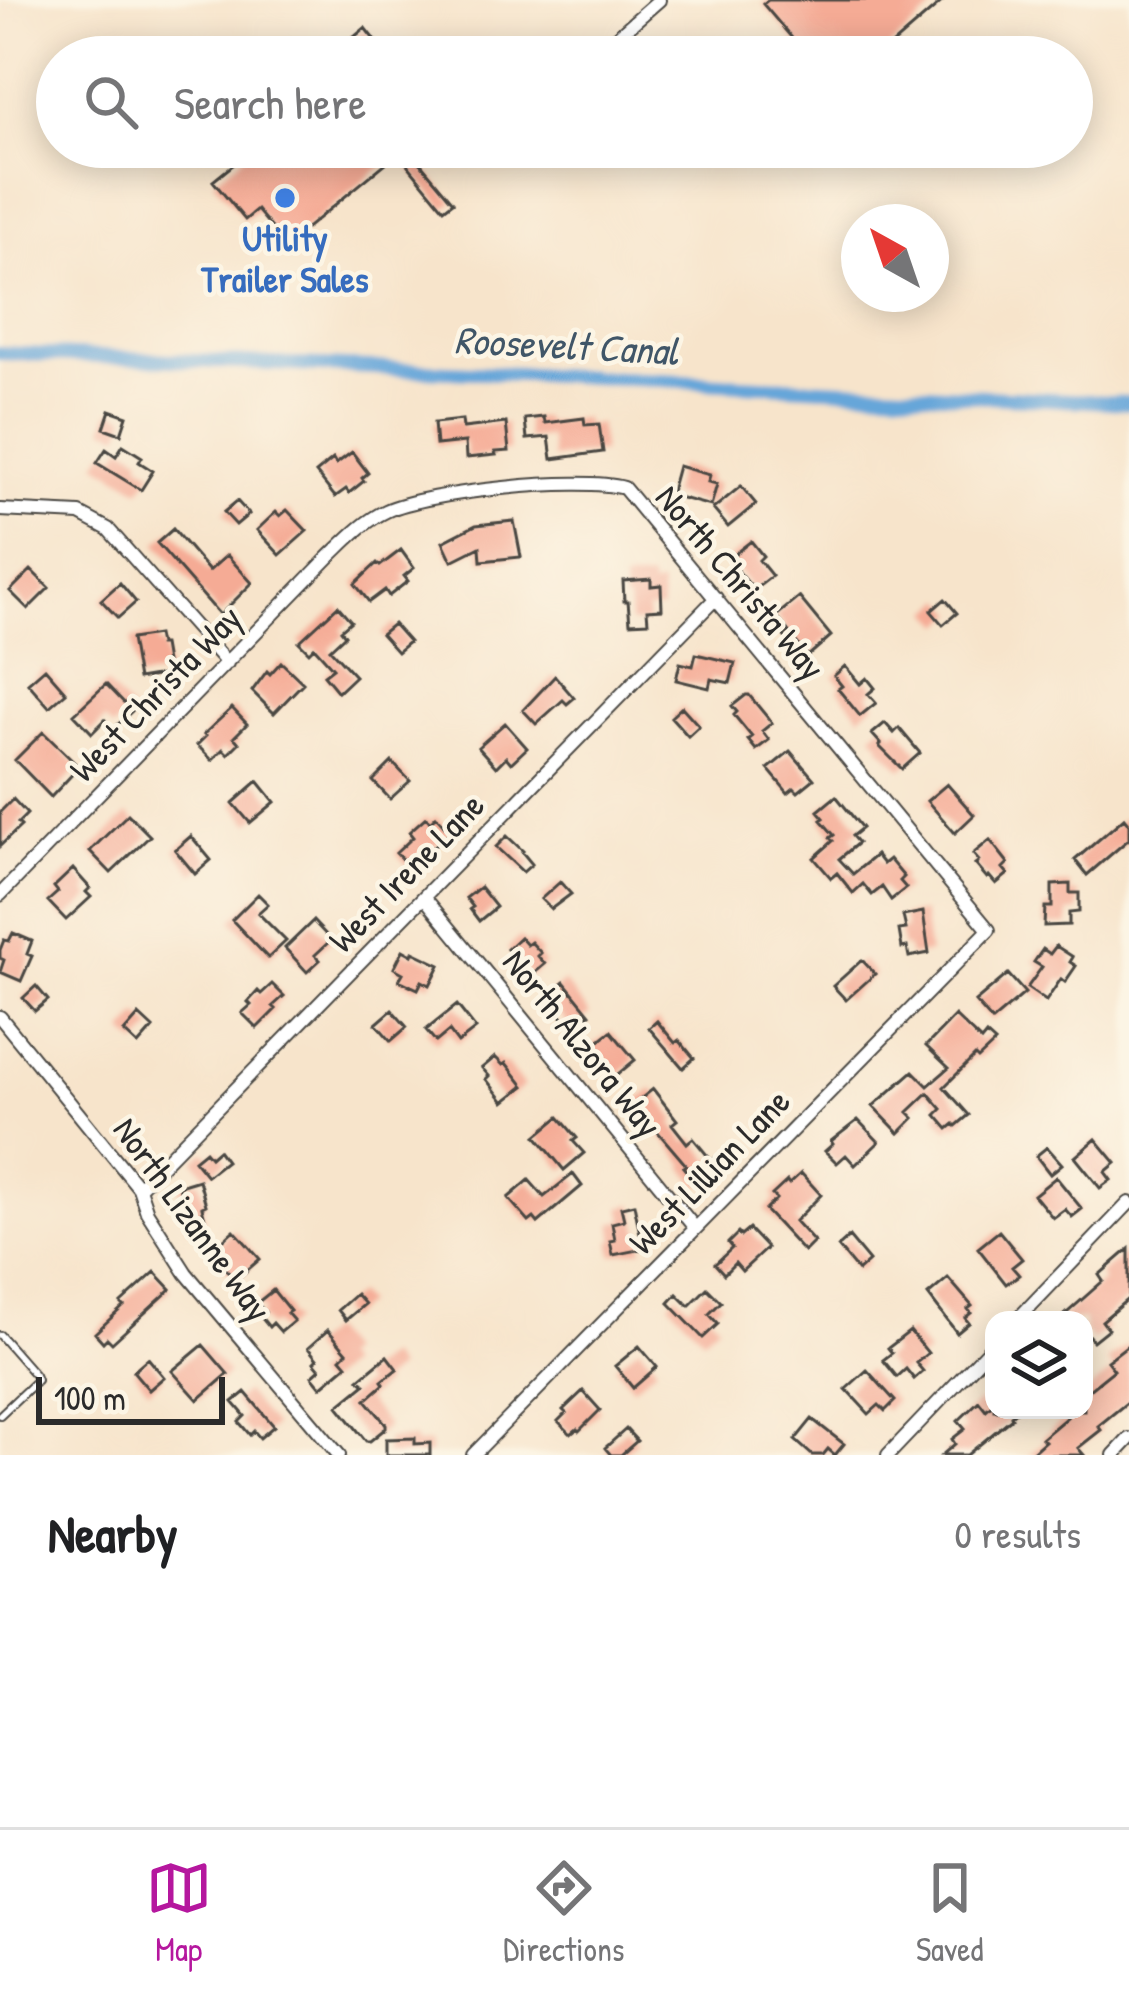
<!DOCTYPE html>
<html lang="en">
<head>
<meta charset="utf-8">
<style>
	body { margin:0; font-family:"Patrick Hand",sans-serif; background:#f6f6f6; color:#202124 }
	.controls { position:absolute; right:36px; bottom:36px; display:grid; overflow:hidden; border-radius:24px; box-shadow:0 6px 30px #0003 }
	.controls button { width:108px; height:108px; display:grid; place-items:center; padding:0; border:0; border-bottom:3px solid #e0e0e0; background:#fff; color:#202124; font:60px sans-serif }
	.compass { position:absolute; left:841px; top:204px; width:108px; height:108px; border-radius:50%; background:#fff; box-shadow:0 6px 30px #0003; rotate:320deg }
	.scale { position:absolute; left:36px; bottom:30px; width:189px; box-sizing:border-box; padding-left:12px; border:6px solid #2b2b2b; border-top:0; font-size:33px; line-height:42px; white-space:nowrap; color:#2b2b2b; -webkit-text-stroke:9px #fcf5e5; paint-order:stroke }
	.list { margin:0; padding:0; list-style:none }
	h2 { display:flex; justify-content:space-between; align-items:center; height:156px; margin:0; padding:0 48px; font-size:51px }
	h2 small { font-size:39px; font-weight:400; color:#757577 }
	.icon { flex:none; width:66px; height:66px; fill:none; stroke:currentColor; stroke-width:2; stroke-linecap:round; stroke-linejoin:round }
	.map { position:relative; flex:none; width:1129px; height:1455px; overflow:hidden }
	.search { position:absolute; background:#fff; box-shadow:0 6px 30px #0003; left:36px; right:36px; top:36px; height:132px; display:flex; align-items:center; gap:30px; box-sizing:border-box; padding:0 42px; border-radius:66px; color:#757577; font-size:45px }
	.sheet { height:372px; background:#fff }
	nav { display:flex; justify-content:space-around; align-items:center; box-sizing:border-box; height:168px; border-top:3px solid #e0e0e0; background:#fff; font-size:33px; color:#757577 }
	nav a { display:grid; justify-items:center; gap:6px }
	nav .on { color:#b5179e }
	.map>svg:first-child { display:block }
</style>
</head>
<body>
<div class="map">
<svg width="1129" height="1455" viewBox="0 0 1129 1455">
	<rect width="100%" height="100%" fill="#fcf5e5"/>
	<filter id="ink" filterUnits="userSpaceOnUse"><feTurbulence type="fractalNoise" baseFrequency=".00833" numOctaves="2"/><feDisplacementMap in="SourceGraphic" scale="24" xChannelSelector="R" yChannelSelector="G"/><feConvolveMatrix kernelMatrix="1 2 1 2 8 2 1 2 1" color-interpolation-filters="sRGB"/></filter>
	<filter id="wash" filterUnits="userSpaceOnUse"><feTurbulence type="fractalNoise" baseFrequency=".004" numOctaves="4" result="noise"/><feDisplacementMap in="SourceGraphic" scale="48" xChannelSelector="R" yChannelSelector="G"/><feGaussianBlur stdDeviation="2.7" result="paint"/><feColorMatrix in="noise" values="0 0 0 0 0 0 0 0 0 0 0 0 0 0 0 0 0 1.4 0 .05"/><feComposite in="paint" operator="in"/></filter>
	<g filter="url(#wash)">
		<rect width="100%" height="100%" fill="#f7e4cb"/>
		<g fill="none" stroke-linecap="round" stroke-linejoin="round">
			<path stroke="#66a6d9" stroke-width="14" d="M0 353 621 378 1129 403"/>
		</g>
		<g id="blocks">
			<path fill="#f5ab95" d="M768 0H944L878 57H808L763 4Z
				M365 28 388 57H330Z
				M255 147H407L453 202 444 209 398 153 286 245 257 210 245 220 213 181Z
				M110 410 127 416 121 434 104 428Z
				M544 417 545 423 584 418 585 425 599 424 603 452 552 459 549 437 527 439 525 419Z
				M462 420 463 428 506 423 509 451 495 452 496 455 466 458 465 442 436 445 434 423Z
				M123 445 142 457 139 462 153 471 141 490 97 463 106 449 116 456Z
				M352 452 368 473 362 478 364 481 349 493 346 489 335 497 316 473 333 459 336 464Z
				M678 466 710 475 708 482 717 484 711 506 670 495Z
				M741 486 756 504 728 527 713 509Z
				M237 501 249 514 236 525 224 512Z
				M287 510 307 531 280 555 257 530 276 512 280 516Z
				M514 521 521 557 481 561 480 547 452 561 443 542 476 525Z
				M173 529 209 571 227 555 252 583 220 615 157 543Z
				M751 541 763 556 759 560 772 576 754 590 728 559Z
				M401 550 414 568 404 576 408 581 389 596 385 590 369 602 355 584 377 563 380 566Z
				M31 570 49 588 28 609 10 591Z
				M651 579V586L661 585 662 609 647 610 648 622 630 623 628 601H624L623 581Z
				M120 583 136 602 118 618 101 600Z
				M799 597 831 636 808 656 797 643 792 647 784 636 789 632 776 616Z
				M945 599 957 613 943 625 931 611Z
				M338 606 351 621 341 630 345 635 330 649 355 676 338 692 324 675 333 668 314 647 309 652 299 642Z
				M393 624 409 642 397 652 381 634Z
				M157 635 159 645H163L168 674 138 679 131 639Z
				M696 654 735 663 730 683 711 679 709 688 676 680 680 663 693 666Z
				M281 662 303 683 274 713 252 691 267 671 270 674Z
				M845 666 860 684 867 678 875 688 868 694 876 703 860 716 838 689 842 686 834 676Z
				M45 668 66 692 49 707 28 683Z
				M555 676 574 698 567 704 563 700 536 724 523 710Z
				M106 684 132 711 113 729 105 720 92 733 74 714Z
				M746 695H749L772 723 762 731 769 740 756 750 748 740 752 737 734 715 737 712 732 706Z
				M682 707 699 726 688 736 671 717Z
				M232 708 247 724 234 737 239 743 228 754 223 749 212 760 197 745 206 736 204 734Z
				M505 723 527 748 511 763 506 757 496 767 478 747Z
				M885 723 894 733 899 728 920 753 902 769 879 746 881 744 872 734Z
				M43 732 79 767 51 797 15 760Z
				M790 751 814 779 798 792 794 788 788 793 768 769Z
				M392 762 410 781 390 799 373 781Z
				M258 781 275 802 250 823 233 803Z
				M947 784 974 815 955 833 927 801Z
				M836 796 862 828 852 836 858 843 839 859 853 874 876 855 883 864 889 859 904 877 900 881 906 888 891 900 882 887 872 895 863 884 853 893 837 873 831 878 814 858 833 841 830 838 834 835 821 820 824 818 818 811Z
				M13 799 27 814 18 823 21 826 0 846V812Z
				M128 814 150 836 111 873 90 851Z
				M436 816 450 832 410 868 396 853 413 837 409 832 426 817 430 822Z
				M1124 818 1129 824V839L1087 875 1075 860Z
				M191 836 211 860 195 874 175 850Z
				M507 836 523 851 522 852 532 864 523 872 496 847Z
				M990 840 1008 863 1003 868 1008 874 996 884 989 876 987 878 975 864 979 861 973 854Z
				M73 869 90 888 86 892 91 897 66 920 48 901 58 892 54 887Z
				M560 882 571 894 551 909 541 899Z
				M1070 884V893H1079V912L1069 913V925L1044 926 1045 907H1052V885Z
				M480 887 496 907 479 921 470 909 473 907 466 898Z
				M258 894 268 904 258 913 286 941 268 958 232 920Z
				M923 912 929 953 909 957 907 947 902 948 899 930 906 929 903 916Z
				M313 921 331 940 315 955 320 960 307 972 285 948Z
				M13 933 32 941 27 954 32 956 21 981 0 972 4 960 0 958V950L4 940 9 941Z
				M520 937 527 945 531 942 541 953 538 956 545 964 531 976 507 949Z
				M1056 946 1073 957 1070 962 1076 966 1065 982 1061 979 1046 1001 1027 988 1042 967 1034 962 1043 949 1050 954Z
				M403 950 412 955 413 952 440 965 430 985 422 981 418 989 399 980 403 973 394 968Z
				M862 960 875 974 846 1000 833 986Z
				M1008 974 1025 993 992 1021 975 1002Z
				M564 982 590 1014 572 1029 546 997Z
				M272 984 284 996 273 1006 276 1009 257 1028 242 1013 251 1005 248 1002 258 991 261 994Z
				M36 986 48 1000 35 1011 23 998Z
				M457 1005 476 1029 458 1043 449 1031 436 1042 426 1030Z
				M392 1010 407 1027 391 1041 376 1024Z
				M139 1015 153 1028 138 1045 124 1032Z
				M955 1016 981 1041 986 1035 995 1043 978 1059 975 1056 944 1087 969 1115 956 1126 954 1124 948 1129 936 1115 942 1109 928 1093 908 1112 914 1118 899 1133 873 1106 913 1071 928 1086 949 1068 926 1046Z
				M657 1021 675 1043 679 1040 694 1058 683 1068 649 1028Z
				M611 1031 635 1060 612 1079 588 1049Z
				M495 1057 503 1065 506 1063 524 1086 504 1102 486 1079 489 1076 482 1068Z
				M653 1089 677 1120 672 1124 687 1143 693 1138 712 1161 715 1158 723 1167 699 1186 683 1167 686 1165 634 1104Z
				M559 1117 577 1138 573 1141 584 1153 564 1170 536 1136Z
				M858 1120 879 1142 855 1165 846 1155 837 1163 825 1151 833 1144 831 1141Z
				M1096 1139 1116 1163 1105 1172 1111 1180 1100 1188 1075 1157Z
				M1047 1147 1062 1164 1050 1174 1036 1156Z
				M218 1150 226 1161 207 1176 194 1160 205 1151 210 1157Z
				M801 1173 821 1195 795 1221 814 1242 804 1252 765 1210 776 1199 772 1195 787 1181 789 1184Z
				M573 1174 582 1186 538 1223 534 1218 529 1222 508 1198 529 1180 544 1197Z
				M1056 1177 1082 1209 1072 1217 1065 1209 1053 1218 1034 1195Z
				M199 1180 206 1205 202 1207 206 1223 187 1228 178 1198 182 1197 179 1186Z
				M634 1204 643 1249 613 1255 610 1241 615 1240 612 1223 624 1220 621 1207Z
				M749 1229 767 1248 742 1271 735 1263 724 1274 715 1264 732 1248 728 1243 738 1233 741 1236Z
				M234 1230 260 1259 237 1279 216 1261 220 1257 213 1249Z
				M999 1231 1022 1259 1012 1267 1019 1275 1006 1284 978 1248Z
				M849 1237 869 1261 858 1271 838 1247Z
				M1129 1249V1298L1102 1321 1108 1329 1093 1341 1084 1330V1320H1059L1103 1281 1099 1275Z
				M155 1272 171 1289 112 1343 107 1338 103 1342 95 1333 124 1306 121 1303Z
				M948 1278 972 1306 968 1309 971 1313 965 1318 969 1323 957 1333 928 1295Z
				M707 1288 721 1302 709 1314 718 1324 703 1338 669 1303 677 1294 689 1306Z
				M273 1290 290 1311 287 1313 294 1321 281 1332 273 1323 269 1327 260 1316 265 1312 257 1303Z
				M356 1294 365 1304 346 1320 338 1310Z
				M328 1330 347 1352 341 1358 347 1365 321 1387 312 1376 320 1369 314 1362 317 1359 308 1348Z
				M910 1331 928 1353 916 1363 923 1371 914 1379 906 1369 897 1377 883 1360 892 1353 888 1348Z
				M1129 1344V1401L1098 1426 1101 1430 1078 1448 1084 1455H1029L1045 1441 1042 1438 1067 1417 1061 1410H1084V1394L1114 1370 1107 1361Z
				M203 1345 228 1374 198 1400 172 1371Z
				M639 1346 657 1367 633 1388 615 1366Z
				M387 1356 397 1369 382 1381 384 1384 366 1400 386 1424V1428L370 1441H366L338 1406 365 1384 359 1379Z
				M148 1358 164 1377 149 1390 133 1371Z
				M867 1370 895 1401 885 1411 879 1405 869 1414 846 1389Z
				M583 1391 600 1410 579 1431 577 1429 571 1434 558 1421 566 1413 563 1410Z
				M245 1392 274 1426 260 1438 254 1431 250 1435 239 1422 245 1416 233 1402Z
				M979 1401 986 1410 994 1403V1410H1018L1011 1416 1012 1418 967 1455H942L955 1444 952 1439 965 1429 958 1421Z
				M812 1419 844 1444 835 1455 828 1449 823 1455H812L795 1440Z
				M626 1429 637 1441 621 1455H611L605 1448Z
				M415 1438V1444L430 1443V1455H386V1439Z"/>
		</g>
	</g>
	<g filter="url(#ink)">
		<use href="#blocks" fill-opacity="0" stroke="#4a4743" stroke-width="3"/>
		<g fill="none" stroke-linecap="round" stroke-linejoin="round">
			<defs>
				<path id="lane" d="M0 1335 35 1375 37 1380 0 1415"/>
				<path id="street" d="M594 57 659 0
					M0 510 80 514 108 529 227 663
					M0 895 328 558C346 541 363 522 386 511 427 492 580 476 624 488L989 930 473 1455
					M424 897 695 1228
					M0 1017 139 1188 147 1212 186 1273 339 1455
					M139 1188 716 598
					M1017 1320 1129 1203
					M888 1455 994 1344
					M1114 1455 1129 1439"/>
			</defs>
			<use href="#lane" stroke="#4a4743" stroke-width="10"/>
			<use href="#street" stroke="#4a4743" stroke-width="16"/>
			<use href="#lane" stroke="#fff" stroke-width="6"/>
			<use href="#street" stroke="#fff" stroke-width="12"/>
		</g>
	</g>
	<circle fill="#3f7fe0" stroke="#fcf5e5" stroke-width="4.5" cx="285" cy="198" r="12"/>
	<g text-anchor="middle" stroke-width="9" stroke-linejoin="round" paint-order="stroke">
		<g font-size="36" font-weight="bold" fill="#366cbe" stroke="#fcf5e5">
			<text x="285" y="251">Utility<tspan x="285" dy="41">Trailer Sales</tspan></text>
		</g>
		<g font-size="36" fill="#2b2b2b" stroke="#fcf5e5">
			<text transform="translate(741 582) rotate(50)" y="13">North Christa Way</text>
			<text transform="translate(155 693) rotate(-46)" y="13">West Christa Way</text>
			<text transform="translate(406 872) rotate(-46)" y="13">West Irene Lane</text>
			<text transform="translate(583 1043) rotate(51)" y="13">North Alzora Way</text>
			<text transform="translate(709 1171) rotate(-46)" y="13">West Lillian Lane</text>
			<text transform="translate(193 1219) rotate(54)" y="13">North Lizanne Way</text>
		</g>
		<g font-size="39" font-style="italic" fill="#405668" stroke="#fcf5e5">
			<text transform="translate(566 345) rotate(3)" y="14">Roosevelt Canal</text>
		</g>
	</g>
</svg>
<div class="controls">
<button><svg class="icon" aria-label="layers" viewBox="0 0 24 24"><path d="M12 4l9 5-9 5-9-5zM3 14l9 5 9-5"/></svg></button>
</div>
<svg class="compass" viewBox="-18 -18 36 36"><path d="M0-13l5 13h-10z" fill="#e53935"/><path d="M0 13l5-13h-10z" fill="#757577"/></svg>
<div class="scale">100 m</div>
<div class="search"><svg class="icon" aria-label="search" viewBox="0 0 24 24"><circle cx="10" cy="10" r="6"/><path d="M15 15l6 6"/></svg>Search here</div>
</div>
<section class="sheet">
<h2>Nearby<small>0 results</small></h2>
<ul class="list">
</ul>
</section>
<nav>
<a class="on"><svg class="icon" aria-label="map" viewBox="0 0 24 24"><path d="M3 6l6-2 6 2 6-2v14l-6 2-6-2-6 2zM9 4v14M15 6v14"/></svg>Map</a>
<a><svg class="icon" aria-label="directions" viewBox="0 0 24 24"><path d="M12 3l9 9-9 9-9-9zM9 14v-3h6M13 9l2 2-2 2"/></svg>Directions</a>
<a><svg class="icon" aria-label="saved" viewBox="0 0 24 24"><path d="M7 4h10v16l-5-4-5 4z"/></svg>Saved</a>
</nav>
</body>
</html>
